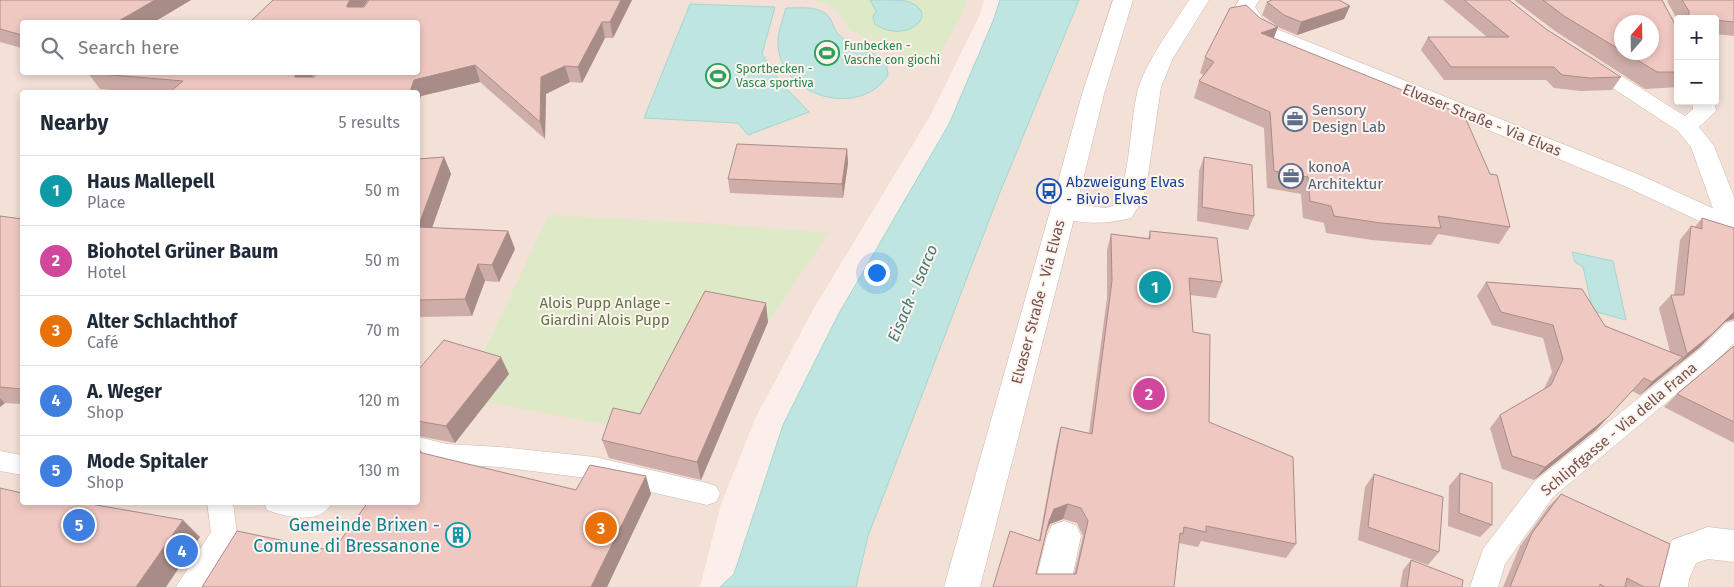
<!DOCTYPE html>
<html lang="en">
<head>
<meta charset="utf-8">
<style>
	body { margin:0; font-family:"Fira Sans",sans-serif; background:#f6f6f7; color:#1f2937 }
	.controls { position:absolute; right:15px; top:15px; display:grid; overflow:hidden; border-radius:5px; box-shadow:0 2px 8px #0003 }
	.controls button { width:45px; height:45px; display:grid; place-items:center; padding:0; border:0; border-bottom:1px solid #e0e1e3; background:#fff; color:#1f2937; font:25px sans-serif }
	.compass { position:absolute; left:1614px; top:15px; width:45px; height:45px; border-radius:50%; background:#fff; box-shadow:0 2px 8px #0003; rotate:20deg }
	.you { position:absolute; left:876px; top:272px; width:18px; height:18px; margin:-12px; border:4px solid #fff; border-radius:50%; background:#1a73e8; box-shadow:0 0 0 8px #1a73e833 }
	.badge { display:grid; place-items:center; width:32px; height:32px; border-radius:50%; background:#df5458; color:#fff; font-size:16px; font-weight:700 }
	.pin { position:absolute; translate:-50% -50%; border:2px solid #fff; box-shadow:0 1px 5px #0006 }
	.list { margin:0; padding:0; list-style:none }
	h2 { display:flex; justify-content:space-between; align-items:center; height:65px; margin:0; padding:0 20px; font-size:21px }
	h2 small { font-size:16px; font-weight:400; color:#747a83 }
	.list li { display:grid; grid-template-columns:32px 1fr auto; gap:15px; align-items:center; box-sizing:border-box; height:70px; padding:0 20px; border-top:1px solid #e0e1e3 }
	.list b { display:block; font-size:19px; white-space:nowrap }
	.list p { margin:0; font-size:16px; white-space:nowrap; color:#747a83 }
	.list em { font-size:16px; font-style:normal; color:#747a83 }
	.icon { flex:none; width:28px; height:28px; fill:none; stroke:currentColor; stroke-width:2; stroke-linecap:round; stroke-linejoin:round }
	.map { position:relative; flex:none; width:1734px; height:587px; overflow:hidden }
	.search { position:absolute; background:#fff; box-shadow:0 2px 8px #0003; left:20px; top:20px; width:400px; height:55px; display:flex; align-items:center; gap:12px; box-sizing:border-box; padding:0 18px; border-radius:5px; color:#747a83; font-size:19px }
	.panel { position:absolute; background:#fff; box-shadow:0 2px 8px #0003; left:20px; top:90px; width:400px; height:415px; border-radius:5px }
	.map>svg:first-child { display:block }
</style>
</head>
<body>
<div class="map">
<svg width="1734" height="587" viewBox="0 0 1734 587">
	<rect width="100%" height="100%" fill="#fcefe9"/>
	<path fill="#f3e0d7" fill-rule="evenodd" d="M0 0H984L979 17 929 118 814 308 756 417 721 504 700 587H0ZM22 22H418V72H22ZM22 92H418V502H22Z
		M1079 0H1734V587H856L868 536 996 202ZM1678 19H1715V101H1678ZM1622 22H1652V52H1622Z"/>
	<path fill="#dde9c7" d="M813 0H870L876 11 873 17 875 24 889 30 912 3 904 0H966L962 15 933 66 864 38 850 30 836 10 825 3Z
		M549 215 718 224 829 233 768 322 708 310 645 432 487 402 508 374 478 364Z"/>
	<path fill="#bee5e0" stroke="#a4d6d1" d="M870 0C881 0 895 0 906 1 944 12 906 46 875 24L873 17 876 11Z
		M1000 0H1079L996 202 868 536 856 587H720L734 574 783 425 838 315 949 124 993 21Z
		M690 4 775 7 762 54 781 83 809 112 748 135 738 123 644 118Z
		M786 8C798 8 815 6 825 13 832 17 833 29 839 35 853 48 872 49 886 63L888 75C860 119 782 97 778 46 777 33 783 20 786 8Z
		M1572 252 1613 261 1626 320 1593 311 1583 267 1575 262Z"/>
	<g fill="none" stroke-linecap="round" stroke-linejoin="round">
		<defs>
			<path id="pedestrian" d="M1734 321V343L1716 361 1553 497 1505 564 1498 587H1470L1483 549 1535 481 1700 349 1726 323Z
				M418 437 447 444 500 447 595 457 707 483 716 486 720 494 716 502 707 505 595 479 500 467 447 464 418 457Z
				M0 451 22 455V475L0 471Z
				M207 502H233L237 534 205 587H176L211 532Z
				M263 502H332C321 526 287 517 267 510Z"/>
			<path id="minor" d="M1586 56 1593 58 1685 116 1693 109 1692 101H1714L1716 111 1699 127 1714 146 1734 197V232L1730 234 1721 231 1691 147 1678 131 1579 66 1575 62 1579 58Z
				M1063 203 1072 205 1076 211 980 587H944L1050 211 1054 205Z
				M1064 521 1076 525 1081 536 1070 587H1034L1047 536 1052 525Z
				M1708 527 1734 530V562L1708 559 1696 563 1689 579 1688 587H1652L1653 579 1672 540Z"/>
			<path id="tertiary" d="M1113 0H1133L1104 94 1077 204 1105 208 1113 206C1132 181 1129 117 1139 86 1150 55 1172 27 1189 0H1209L1173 58 1161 87 1147 182 1142 201 1131 218C1104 225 1082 224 1054 217L1050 211 1082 94Z
				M1239 0H1259L1255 7 1263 19 1279 30 1640 175 1734 218V237L1622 185 1265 38C1252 30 1241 22 1235 7Z"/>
		</defs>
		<use href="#pedestrian" stroke="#cfb7b1" stroke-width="1"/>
		<use href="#minor" stroke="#cfb7b1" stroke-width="1"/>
		<use href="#tertiary" stroke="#cfb7b1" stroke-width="1"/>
		<use href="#pedestrian" fill="#fff" fill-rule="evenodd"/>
		<use href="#minor" fill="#fff" fill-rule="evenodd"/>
		<use href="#tertiary" fill="#fff" fill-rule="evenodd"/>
	</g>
	<path fill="#ceaca7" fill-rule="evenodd" d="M0 0H191L154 22H22V48L0 42Z
		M368 0 363 7 632 0 613 38H605L582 83 570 82 546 94 545 139 480 82 421 96 418 92H135L100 89 88 73 315 72 313 77 418 72 250 22Z
		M1443 0H1509L1546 29 1621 77 1612 90 1581 91 1554 88 1546 80H1444L1421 50 1428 37H1487Z
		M1514 0H1662L1678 30V87L1645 89 1555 31ZM1622 22 1652 52H1622Z
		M1668 0H1734V36L1715 34V19H1678V21L1667 1Z
		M1267 2 1350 6 1344 19 1297 35 1280 28 1262 15Z
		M1274 38 1510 227 1499 244 1438 234 1431 245 1372 240 1326 233 1324 223 1303 218 1301 194 1267 188 1264 128 1194 98 1199 81 1204 75 1200 73 1205 57Z
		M847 149 848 163 843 198 730 193 728 179Z
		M444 157 451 174 432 228 508 231 515 249 499 282 485 281 472 316 418 317V159Z
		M1204 157 1254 216 1248 230 1197 221 1199 171Z
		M0 216 22 219V404L5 403 0 407Z
		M1702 218 1725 322 1699 348 1640 395 1632 391 1596 430 1534 480 1502 469 1490 428 1500 415 1544 389 1552 372 1543 338 1492 325 1477 296 1486 282 1605 326 1670 352 1659 308 1671 295H1674L1680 240 1691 226 1695 227Z
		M1150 231 1222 282 1216 298 1190 295 1193 332 1209 422 1296 544 1286 558 1201 541 1198 547 1179 543 1174 587H993L1039 540 1057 442 1061 427 1089 433 1107 298V250L1111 234 1148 238ZM1063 519 1077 523 1083 536 1074 574H1036L1046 534 1050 524Z
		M768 322 701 480 609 458 602 440Z
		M1734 346V443L1664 407 1677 394Z
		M418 370 509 374 455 443 418 436Z
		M418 445 423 454 576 490 651 494 607 587H202L333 551 418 502Z
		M1460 473 1492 525 1480 537 1448 526 1449 486Z
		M1374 474 1439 552 1428 565 1358 540 1365 487Z
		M1561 494 1659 587H1503L1520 546 1549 506Z
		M1411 560 1462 587H1400L1403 570Z"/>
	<path fill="#a88c88" d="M155 0H191L154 22H117Z
		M350 0H368L353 21 347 7V5Z
		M621 0H632L613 38 610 22Z
		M1350 6 1344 19 1297 35 1301 22Z
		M602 22 605 38 582 83 578 67Z
		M1278 27 1272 43 1261 33Z
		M475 65 480 82 421 96 418 106V92H410L414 80Z
		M565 66 570 82 546 94 545 139 540 122 541 77Z
		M296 72H315L303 91 295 77V74Z
		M847 149 848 163 843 198 842 184Z
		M444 157 451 174 426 245 418 227Z
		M508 231 515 249 499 282 492 265Z
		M478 264 485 281 472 316 465 299Z
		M766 303 768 322 701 480 697 462Z
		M1734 312V319L1725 322 1699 348 1674 368 1687 354Z
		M501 357 509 374 455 443 446 426Z
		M1683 357 1670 370 1640 395 1652 382Z
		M0 398 5 403 0 407Z
		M1608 417 1596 430 1534 480 1545 467Z
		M646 476 651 494 607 587H591Z
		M1068 504 1063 519 1050 524 1045 536 1049 521 1054 509Z
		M183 520 200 537 166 587H136Z"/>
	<path fill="#f0c8c2" stroke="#a88c88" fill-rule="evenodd" d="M0 0H155L117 22H22V35L0 29Z
		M273 0H350L347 5V7H364L369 0H621L610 22H602L578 67 565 66 541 77 540 122 475 65 414 80 410 92H170L183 81 88 73 296 72 295 74V77H314L317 72H418V22H250Z
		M1272 0H1339L1350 6 1301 22 1284 15 1267 2Z
		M1464 0H1509L1546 29 1621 77 1590 78 1562 75 1554 67H1451L1428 37H1509Z
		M1543 0H1662L1678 30V72H1657L1624 52H1652V22H1622V51L1564 16Z
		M1682 0H1734V22L1715 20V19H1702L1689 17V11Z
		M1246 5 1260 18 1278 27 1261 33 1464 115 1490 174 1497 175 1510 227 1438 216 1441 228 1381 223 1334 216 1331 206 1310 201 1308 177 1274 171 1270 112 1199 81 1214 62 1205 57 1230 8Z
		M737 144 847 149 842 184 728 179Z
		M444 157 418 227 508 231 492 265 478 264 465 299 418 300V159Z
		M1204 157 1252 165 1254 216 1202 207Z
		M0 216 22 219V389L0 387Z
		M1702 218 1734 228V312L1712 334 1687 354 1671 295H1684L1691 226 1702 229Z
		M1150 231 1217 238 1222 282 1189 278 1193 332 1210 335 1209 422 1293 457 1296 544 1206 526V532L1184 527 1183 534 1180 533 1174 587H993L1010 531 1040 541 1061 427 1092 434 1112 281 1111 234 1150 239ZM1068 504 1081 508 1088 521 1076 574H1036L1049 521 1054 509Z
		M1486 282 1582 289 1605 326 1683 357 1652 382 1644 378 1608 417 1545 467 1512 456 1500 415 1551 385 1563 359 1553 325 1501 312Z
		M705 291 766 303 697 462 602 440 613 408 640 414Z
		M444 340 501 357 446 426 418 421V370Z
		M1734 346V422L1677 394Z
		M418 452 576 490 590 465 646 476 591 587H202L237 531 333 551 368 502H418Z
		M1460 473 1492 483V525L1459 513Z
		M1374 474 1443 497 1439 552 1368 527Z
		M0 488 22 493V502H79L183 520 136 587H0Z
		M1561 494 1670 544 1659 587H1644L1627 578 1625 587H1605L1600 584V587H1510L1532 533Z
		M1411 560 1463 580 1462 587H1407Z"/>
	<defs>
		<symbol id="stadium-ring" viewBox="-11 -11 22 22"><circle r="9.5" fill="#fef4ef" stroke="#2e9e5b" stroke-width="1.5"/><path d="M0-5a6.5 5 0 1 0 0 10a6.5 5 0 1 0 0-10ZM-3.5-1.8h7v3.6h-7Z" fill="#2e9e5b"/></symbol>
		<symbol id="office-ring" viewBox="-11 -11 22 22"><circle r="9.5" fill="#fef4ef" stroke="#5c6f8a" stroke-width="1.5"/><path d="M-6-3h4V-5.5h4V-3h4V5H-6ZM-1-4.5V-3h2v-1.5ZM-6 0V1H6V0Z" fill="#5c6f8a"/></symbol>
		<symbol id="bus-ring" viewBox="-11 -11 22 22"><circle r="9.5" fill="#fef4ef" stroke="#1a4fb4" stroke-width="1.5"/><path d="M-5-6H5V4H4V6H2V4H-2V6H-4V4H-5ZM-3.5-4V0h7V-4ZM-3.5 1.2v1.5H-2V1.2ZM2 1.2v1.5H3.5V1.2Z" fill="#1a4fb4"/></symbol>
		<symbol id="building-ring" viewBox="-11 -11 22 22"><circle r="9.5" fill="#fef4ef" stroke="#0f9aa8" stroke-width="1.5"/><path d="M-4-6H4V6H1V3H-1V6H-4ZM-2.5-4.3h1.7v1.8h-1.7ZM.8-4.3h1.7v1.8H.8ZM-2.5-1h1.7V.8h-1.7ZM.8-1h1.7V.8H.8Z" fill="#0f9aa8"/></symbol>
	</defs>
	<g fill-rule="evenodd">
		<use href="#stadium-ring" x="813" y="39" width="28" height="28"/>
		<use href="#stadium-ring" x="704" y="62" width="28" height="28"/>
		<use href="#office-ring" x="1281" y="105" width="28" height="28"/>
		<use href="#office-ring" x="1277" y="162" width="28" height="28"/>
		<use href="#bus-ring" x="1035" y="177" width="28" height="28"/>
		<use href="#building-ring" x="444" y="521" width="28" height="28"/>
	</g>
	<g text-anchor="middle" stroke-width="4" stroke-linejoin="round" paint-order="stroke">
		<g font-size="12" fill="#27864d" stroke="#fef4ef" text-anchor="start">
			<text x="844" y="50">Funbecken -<tspan x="844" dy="14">Vasche con giochi</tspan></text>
			<text x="736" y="73">Sportbecken -<tspan x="736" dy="14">Vasca sportiva</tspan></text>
		</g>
		<g font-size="15" fill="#4e5e75" stroke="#fef4ef" text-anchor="start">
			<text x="1312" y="115">Sensory<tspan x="1312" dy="17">Design Lab</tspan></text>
			<text x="1308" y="172">konoA<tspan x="1308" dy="17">Architektur</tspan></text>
		</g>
		<g font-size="15" fill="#75514d" stroke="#fef4ef">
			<text transform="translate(1482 120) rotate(22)" y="5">Elvaser Straße - Via Elvas</text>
			<text transform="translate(1038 302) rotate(-75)" y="5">Elvaser Straße - Via Elvas</text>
			<text transform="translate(1619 429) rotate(-40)" y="5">Schlipfgasse - Via della Frana</text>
		</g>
		<g font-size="15" fill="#164399" stroke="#fef4ef" text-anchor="start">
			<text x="1066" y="187">Abzweigung Elvas<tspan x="1066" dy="17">- Bivio Elvas</tspan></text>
		</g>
		<g font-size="15" fill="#5e7443" stroke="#fef4ef">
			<text x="605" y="308">Alois Pupp Anlage -<tspan x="605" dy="17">Giardini Alois Pupp</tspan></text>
		</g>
		<g font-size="16" font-style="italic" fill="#417974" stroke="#fef4ef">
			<text transform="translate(912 293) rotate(-67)" y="6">Eisack - Isarco</text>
		</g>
		<g font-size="18" fill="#0d838f" stroke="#fef4ef" text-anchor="end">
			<text x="440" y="531">Gemeinde Brixen -<tspan x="440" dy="21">Comune di Bressanone</tspan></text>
		</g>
	</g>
</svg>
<div class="controls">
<button>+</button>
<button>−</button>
</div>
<svg class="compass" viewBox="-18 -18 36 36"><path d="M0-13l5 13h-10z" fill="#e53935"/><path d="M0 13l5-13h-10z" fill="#747a83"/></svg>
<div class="you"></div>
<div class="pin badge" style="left:1155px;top:287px;background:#0f9aa8">1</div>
<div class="pin badge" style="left:1149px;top:394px;background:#d1479c">2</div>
<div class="pin badge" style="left:601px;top:528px;background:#e8710a">3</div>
<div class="pin badge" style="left:182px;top:551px;background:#3f7fe0">4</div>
<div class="pin badge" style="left:79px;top:525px;background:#3f7fe0">5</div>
<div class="search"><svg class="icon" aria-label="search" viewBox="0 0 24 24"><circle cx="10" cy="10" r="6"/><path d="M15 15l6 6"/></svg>Search here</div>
<section class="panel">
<h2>Nearby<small>5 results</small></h2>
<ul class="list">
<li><span class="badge" style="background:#0f9aa8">1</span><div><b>Haus Mallepell</b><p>Place</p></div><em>50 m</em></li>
<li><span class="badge" style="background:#d1479c">2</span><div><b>Biohotel Grüner Baum</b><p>Hotel</p></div><em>50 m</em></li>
<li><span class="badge" style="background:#e8710a">3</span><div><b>Alter Schlachthof</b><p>Café</p></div><em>70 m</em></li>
<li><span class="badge" style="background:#3f7fe0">4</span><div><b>A. Weger</b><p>Shop</p></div><em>120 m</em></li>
<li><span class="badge" style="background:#3f7fe0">5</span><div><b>Mode Spitaler</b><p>Shop</p></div><em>130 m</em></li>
</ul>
</section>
</div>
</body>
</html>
